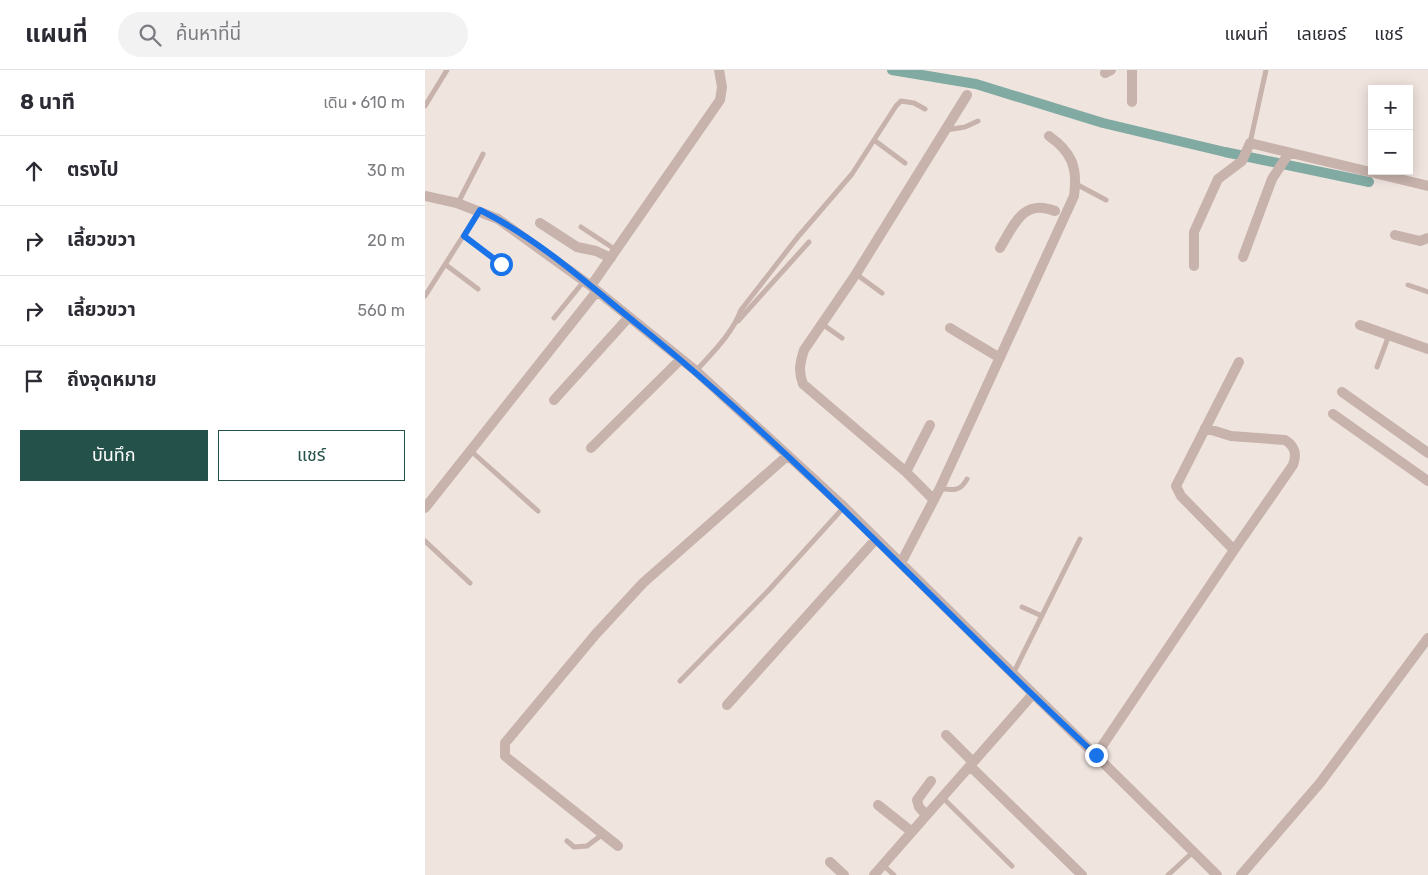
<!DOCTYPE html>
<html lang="th">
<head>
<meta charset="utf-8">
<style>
	body { margin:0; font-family:Rubik,"Noto Sans Thai",sans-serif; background:#f2f2f3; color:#2b2b33 }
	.controls { position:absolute; right:15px; top:15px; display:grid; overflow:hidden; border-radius:0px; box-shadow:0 2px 12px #0003 }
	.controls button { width:45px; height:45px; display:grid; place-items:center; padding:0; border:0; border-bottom:1px solid #e1e1e2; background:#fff; color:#2b2b33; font:25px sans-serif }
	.stop { position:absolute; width:15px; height:15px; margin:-11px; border:4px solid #1a73e8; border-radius:50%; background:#fff }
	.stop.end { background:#1a73e8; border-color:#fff; box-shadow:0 1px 5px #0008 }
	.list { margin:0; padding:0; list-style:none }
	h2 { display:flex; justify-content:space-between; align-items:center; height:65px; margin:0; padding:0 20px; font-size:21px }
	h2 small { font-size:16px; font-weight:400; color:#7c7c81 }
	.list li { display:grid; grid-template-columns:32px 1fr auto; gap:15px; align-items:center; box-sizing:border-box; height:70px; padding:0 20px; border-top:1px solid #e1e1e2 }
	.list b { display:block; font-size:19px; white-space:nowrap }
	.list em { font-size:16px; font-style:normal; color:#7c7c81 }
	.actions { display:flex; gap:10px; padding:15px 20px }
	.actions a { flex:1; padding:11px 0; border:1px solid #24524a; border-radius:0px; text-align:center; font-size:18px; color:#24524a }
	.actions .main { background:#24524a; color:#fff }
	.icon { flex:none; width:28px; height:28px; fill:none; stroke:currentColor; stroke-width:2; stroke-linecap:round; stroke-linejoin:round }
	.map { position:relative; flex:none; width:1003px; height:805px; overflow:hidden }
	header { display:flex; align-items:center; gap:30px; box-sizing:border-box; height:70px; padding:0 25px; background:#fff; border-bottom:1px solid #e1e1e2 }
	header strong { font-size:24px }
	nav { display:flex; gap:28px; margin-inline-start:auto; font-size:18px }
	.search { width:350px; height:45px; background:#f2f2f3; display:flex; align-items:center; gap:12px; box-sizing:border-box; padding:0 18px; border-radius:28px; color:#7c7c81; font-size:19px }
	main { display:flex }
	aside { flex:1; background:#fff }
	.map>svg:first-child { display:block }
</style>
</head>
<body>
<header>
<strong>แผนที่</strong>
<div class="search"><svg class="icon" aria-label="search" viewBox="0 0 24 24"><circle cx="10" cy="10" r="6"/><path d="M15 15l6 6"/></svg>ค้นหาที่นี่</div>
<nav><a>แผนที่</a><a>เลเยอร์</a><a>แชร์</a></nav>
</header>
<main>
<aside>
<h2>8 นาที<small>เดิน · 610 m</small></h2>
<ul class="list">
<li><svg class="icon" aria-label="ahead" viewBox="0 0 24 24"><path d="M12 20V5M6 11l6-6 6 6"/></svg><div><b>ตรงไป</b></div><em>30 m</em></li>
<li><svg class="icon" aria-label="right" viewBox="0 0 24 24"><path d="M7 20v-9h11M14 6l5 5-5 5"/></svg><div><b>เลี้ยวขวา</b></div><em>20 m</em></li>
<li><svg class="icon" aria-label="right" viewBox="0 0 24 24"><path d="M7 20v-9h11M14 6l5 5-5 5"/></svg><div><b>เลี้ยวขวา</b></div><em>560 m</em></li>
<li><svg class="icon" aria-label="arrive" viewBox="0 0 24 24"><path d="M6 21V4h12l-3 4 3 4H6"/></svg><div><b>ถึงจุดหมาย</b></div></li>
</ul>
<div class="actions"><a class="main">บันทึก</a><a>แชร์</a></div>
</aside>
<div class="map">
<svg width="1003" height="805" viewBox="0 0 1003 805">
	<rect width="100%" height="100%" fill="#f0e4df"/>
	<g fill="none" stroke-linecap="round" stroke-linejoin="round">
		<path stroke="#81aaa2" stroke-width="10" d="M467 0 551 14 678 53 800 82 944 112"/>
		<path stroke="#c7b2ac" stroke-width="5" d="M0 36 22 0
			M521 60 540 57 553 51
			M449 70 480 93
			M825 73 841 0
			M651 114 681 130
			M33 133 58 84
			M156 157 191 180
			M39 166 76 194
			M21 195 53 219
			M431 204 457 223
			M983 215 1003 222
			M0 226 54 141
			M129 248 159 211
			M313 251 384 172
			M397 254 417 268
			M952 297 964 265
			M271 301C288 282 307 264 316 240L372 168 427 104 471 36 476 31 489 33 500 39
			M46 381 113 441
			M515 418C528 421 536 421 542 409
			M0 471 45 513
			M597 537 617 546
			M588 604 655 469
			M255 611 343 521 419 437
			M517 727 587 796
			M142 771 149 777 162 776 178 764
			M458 795 469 805
			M743 805 768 782"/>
		<path stroke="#c7b2ac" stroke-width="10" d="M707 0V32
			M680 3 686 0
			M0 126 32 133 73 149 166 216 271 301 419 437 792 805
			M115 153 152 177 171 181 186 188
			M970 165 995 171 1003 168
			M575 178C589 155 598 128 630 141
			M818 187 847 109 864 83
			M769 196V162L793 109 817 91 825 73 1003 116
			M166 216 295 30 297 17 294 0
			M935 255 1003 279
			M525 258 575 288
			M917 322 1003 383
			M129 330 204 247
			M908 344 1003 411
			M780 358 806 366 860 370C870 376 872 384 868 395L809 480
			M166 378 256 289
			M481 402 505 355
			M509 430 481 402 378 314C373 301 375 293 379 280L431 204 542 25
			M0 438 172 221
			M476 493 515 418 649 126C653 98 647 82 624 66
			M302 635 451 469
			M521 665 548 692
			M671 685 809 480 756 426 751 416 814 292
			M545 696 657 805
			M453 735 487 762
			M501 745 494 737 492 730 506 711
			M193 776 86 691 80 686V673L170 565 218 513 362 386
			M405 792 419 805
			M449 805 608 624
			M816 805 895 713 1003 568"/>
	</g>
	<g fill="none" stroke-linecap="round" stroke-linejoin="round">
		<path stroke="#1a73e8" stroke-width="6" d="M76 194 39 166 55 140C112 168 163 214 212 254 376 386 517 542 671 685"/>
	</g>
</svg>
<div class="controls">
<button>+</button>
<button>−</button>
</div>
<div class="stop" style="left:76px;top:194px"></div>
<div class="stop end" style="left:671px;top:685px"></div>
</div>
</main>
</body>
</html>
